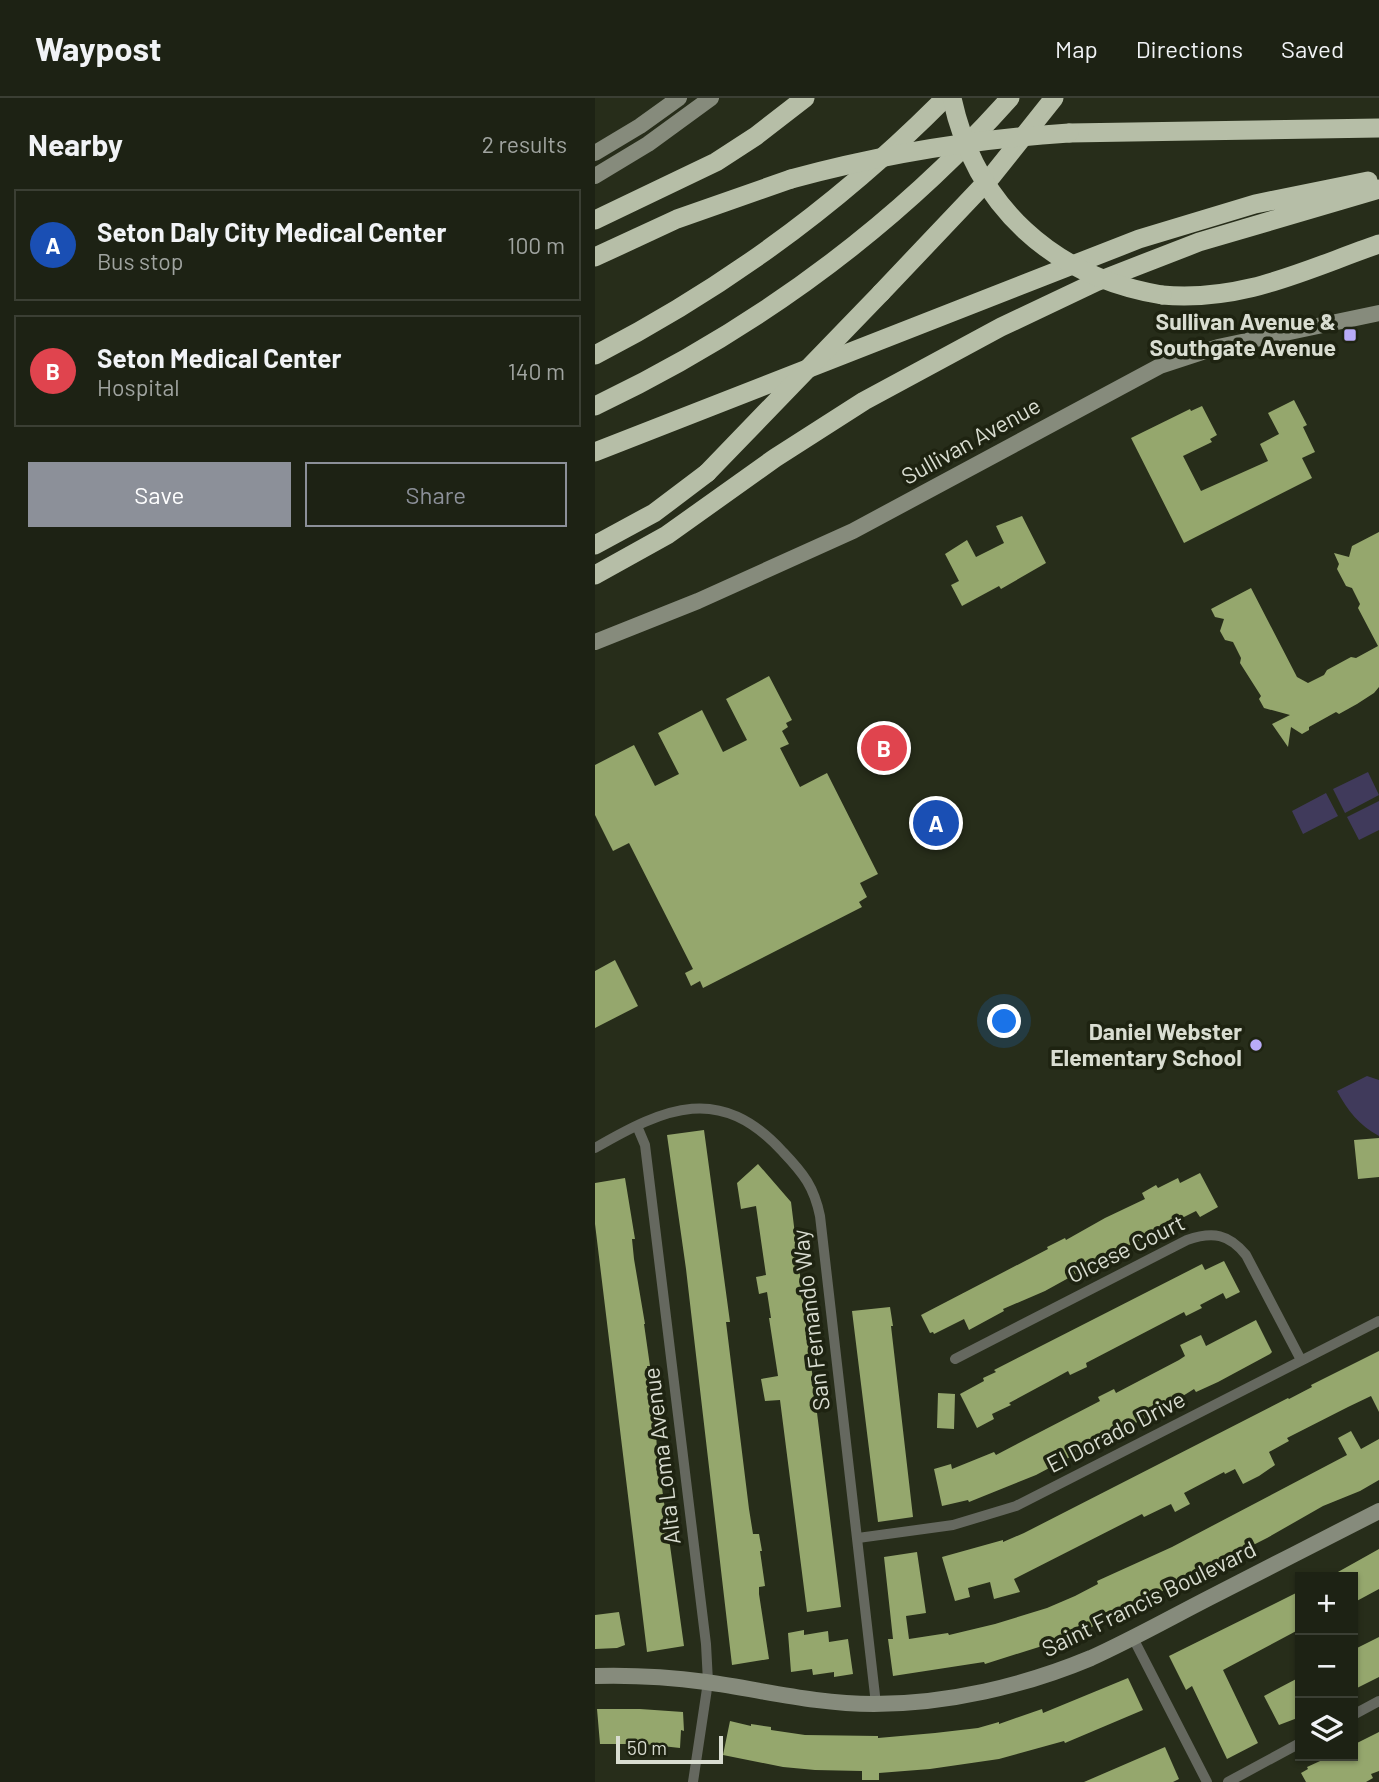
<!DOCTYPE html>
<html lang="en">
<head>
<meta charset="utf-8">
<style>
	body { margin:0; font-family:Barlow,sans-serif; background:#252a1d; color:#f1f3f6 }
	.controls { position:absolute; right:21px; bottom:21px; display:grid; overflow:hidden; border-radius:0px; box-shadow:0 2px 5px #0004 }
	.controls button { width:63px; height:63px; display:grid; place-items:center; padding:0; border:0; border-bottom:2px solid #3b3f34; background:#1d2214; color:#f1f3f6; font:35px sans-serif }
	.scale { position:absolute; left:21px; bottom:18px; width:107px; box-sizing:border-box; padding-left:7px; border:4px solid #d9ddd1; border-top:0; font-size:19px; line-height:24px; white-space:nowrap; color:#d9ddd1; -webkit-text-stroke:5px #1e2311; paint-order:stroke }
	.you { position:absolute; left:410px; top:924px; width:24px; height:24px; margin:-18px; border:5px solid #fff; border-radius:50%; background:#1a73e8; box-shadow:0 0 0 10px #1a73e833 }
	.badge { display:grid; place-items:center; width:46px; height:46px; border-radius:50%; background:#8c9099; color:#fff; font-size:23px; font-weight:700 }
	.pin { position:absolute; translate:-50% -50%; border:4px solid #fff; box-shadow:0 2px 7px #0006 }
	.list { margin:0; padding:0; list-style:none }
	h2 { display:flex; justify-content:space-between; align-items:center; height:91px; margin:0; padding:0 28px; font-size:30px }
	h2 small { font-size:23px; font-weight:400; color:#a0a4a0 }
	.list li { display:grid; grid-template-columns:46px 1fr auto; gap:21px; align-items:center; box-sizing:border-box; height:112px; margin:0 14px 14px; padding:0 14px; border:2px solid #3b3f34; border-radius:0px }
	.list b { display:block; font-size:26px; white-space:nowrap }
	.list p { margin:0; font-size:23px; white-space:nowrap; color:#a0a4a0 }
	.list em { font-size:23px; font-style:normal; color:#a0a4a0 }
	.actions { display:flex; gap:14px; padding:21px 28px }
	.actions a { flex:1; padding:16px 0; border:2px solid #8c9099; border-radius:0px; text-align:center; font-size:24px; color:#8c9099 }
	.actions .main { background:#8c9099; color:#fff }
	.icon { flex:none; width:38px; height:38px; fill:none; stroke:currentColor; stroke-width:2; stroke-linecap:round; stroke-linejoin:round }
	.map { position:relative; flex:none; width:784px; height:1684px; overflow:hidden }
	header { display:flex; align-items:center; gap:42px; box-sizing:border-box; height:98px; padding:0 35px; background:#1d2214; border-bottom:2px solid #3b3f34 }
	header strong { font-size:33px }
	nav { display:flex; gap:38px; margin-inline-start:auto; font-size:24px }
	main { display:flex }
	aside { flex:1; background:#1d2214 }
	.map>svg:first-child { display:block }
</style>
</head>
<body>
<header>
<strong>Waypost</strong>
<nav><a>Map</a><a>Directions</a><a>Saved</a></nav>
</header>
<main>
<aside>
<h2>Nearby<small>2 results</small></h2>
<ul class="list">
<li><span class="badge" style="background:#1a4fb4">A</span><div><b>Seton Daly City Medical Center</b><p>Bus stop</p></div><em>100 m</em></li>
<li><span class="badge" style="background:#e0444e">B</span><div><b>Seton Medical Center</b><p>Hospital</p></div><em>140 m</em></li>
</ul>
<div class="actions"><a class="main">Save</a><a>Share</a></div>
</aside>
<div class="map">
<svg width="784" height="1684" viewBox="0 0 784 1684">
	<rect width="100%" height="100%" fill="#272d1a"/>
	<path fill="#403a5b" d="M773 674 784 697 750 715 738 691Z
		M731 695 743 718 708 736 697 713Z
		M784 703V732L764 742 752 719Z
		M772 978 784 982V1038C764 1027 753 1013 742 993Z"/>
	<path fill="#95a76d" d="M699 302 712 327 708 329 720 354 707 360 717 380 589 445 536 340 595 311 596 313 607 308 622 337 615 341 617 344 588 358 606 393 673 363 665 346 684 336 673 315Z
		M427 418 451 465 406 491 404 488 367 508 356 487 364 483 350 456 372 442 381 459 409 445 401 428Z
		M784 434V589L779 595 762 606 744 616 741 614 714 629V632L707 636 696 629 693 649 677 626 695 617 669 610 664 601 666 598 645 565 646 560 638 544 630 542 625 533 629 521 620 519 616 511 656 490 702 579 713 585 729 577 732 572 756 559 761 560 783 548 763 510 765 506 757 490 751 488 742 471 744 466 739 455 754 459 757 448Z
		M174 578 197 622 191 625 193 629 187 633 194 646 185 650 205 689 232 675 283 776 265 785 272 799 264 804 267 809 108 890 105 883 96 888 90 875 98 871 34 745 18 753 0 717V667L39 647 60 688 84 676 63 635 107 612 128 654 152 642 131 601Z
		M20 862 43 908 0 930V873Z
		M109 1032 135 1224H131L154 1411 158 1436H164L167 1453H165L170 1488 164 1489V1496L174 1561 137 1567 91 1171 72 1037Z
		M784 1040V1079L763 1081 759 1042Z
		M163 1066 196 1104 246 1509 212 1514 185 1302 170 1303 166 1281 183 1278 174 1220H176L172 1194 164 1196 161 1179 171 1177 161 1108 146 1111 142 1085Z
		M605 1075 623 1109 605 1119 601 1113 581 1123 582 1125 526 1151 450 1193 408 1211 409 1213 374 1232 369 1221 339 1236 338 1234 335 1235 326 1217 453 1151 452 1149 470 1140 471 1142 510 1120 550 1101 547 1095 561 1087 563 1090 583 1080 585 1085Z
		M30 1080 40 1141H37L39 1161 50 1226H49L55 1268H52L60 1311 62 1354 89 1548 52 1554 0 1126V1085Z
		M629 1163 645 1194 631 1201 628 1195 605 1207 607 1210 591 1218 589 1214 491 1265 492 1269 475 1277 473 1273 453 1284 414 1305 416 1307 397 1316 399 1321 382 1330 365 1296 389 1283 388 1280 401 1274 399 1272 607 1166 610 1172Z
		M295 1209 298 1228H296L318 1419 283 1424 257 1213Z
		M661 1222 677 1254 675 1256 623 1284 601 1294 599 1291 559 1316 476 1356 477 1358 441 1377 374 1404 373 1402 347 1408 339 1371 356 1366 357 1371 399 1354 401 1357 505 1303 503 1299 519 1291 521 1295 584 1262 590 1258 585 1247 606 1237 611 1248Z
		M784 1253V1314L776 1298 753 1309 692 1340 694 1343 674 1354 680 1367 664 1378 648 1386 640 1371 630 1376 629 1374 589 1395 595 1406 580 1414 576 1406 549 1419 547 1416 419 1481 425 1494 399 1501 395 1484 373 1490 375 1499 360 1503 347 1459 408 1442V1444L429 1435 693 1300 694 1301 717 1289 716 1287Z
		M343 1295 360 1296 359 1331 342 1330Z
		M756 1333 766 1351 784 1341V1382L765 1393 728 1408 672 1440 479 1538 390 1566 389 1564 298 1578 293 1541H298L289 1459 322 1454 331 1515 311 1518 314 1541 353 1535 354 1537 400 1526 452 1510 480 1498 503 1486 502 1483 577 1449 752 1357 743 1340Z
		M784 1451V1491L758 1505V1479H734Z
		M705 1493V1531L628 1572 663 1645 632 1661 597 1588 591 1592 574 1558Z
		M24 1514 30 1547 22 1550 0 1551V1517Z
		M209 1532V1537L233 1533 234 1544 253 1541 258 1576 239 1579V1574L218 1577 217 1571 196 1574 193 1535Z
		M784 1539V1579L758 1592V1552Z
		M705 1579V1619L684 1627 669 1598Z
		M533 1580 548 1612 470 1645 469 1643 404 1661 335 1671 284 1675V1682H267V1673L220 1672 188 1669 128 1657 135 1623 156 1628V1626L176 1629V1632L210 1637 283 1638V1640L340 1635 383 1630 404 1624V1626L447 1611 448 1615Z
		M2 1611H45L88 1614 89 1633 86 1632 85 1650 49 1646H5Z
		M784 1634V1673L776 1676 778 1680 771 1684H711L706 1675 713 1671 712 1669 736 1658H758V1647Z
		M570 1649 584 1681 578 1684H489Z"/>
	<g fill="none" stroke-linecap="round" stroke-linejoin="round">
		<path stroke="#65685f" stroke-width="10" d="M42 1028 50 1047 111 1546 113 1584 98 1684
			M0 1050C71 1009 125 985 188 1054 209 1076 219 1089 225 1118L281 1606
			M360 1261 592 1142C618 1133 634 1136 651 1157L706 1262
			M263 1440 358 1427 421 1408 784 1223
			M538 1540 612 1684
			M758 1617 784 1603
			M633 1684 705 1645"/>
		<path stroke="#868b7c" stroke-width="16" d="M0 55 45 28 84 0
			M0 78 53 46 116 0
			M0 544 103 503 258 433 565 268 623 249 784 215
			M0 1578C37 1577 74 1579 111 1584 168 1592 221 1606 279 1606 352 1606 429 1588 496 1560 536 1542 575 1520 614 1500 671 1471 727 1442 784 1413"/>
		<path stroke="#b6bea7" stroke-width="19" d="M474 35 784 30
			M0 122 121 64 161 38 210 0
			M0 159 82 121 196 81
			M286 195 396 79 459 0
			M567 197C649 204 709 172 784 146
			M0 257C130 190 247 104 350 0
			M0 308C157 233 299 130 415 0
			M0 354 544 141 660 106 773 83
			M0 447 59 415 112 375
			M0 477 72 437 180 360 269 303 406 229 501 184 604 144 784 91"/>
		<path stroke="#b6bea7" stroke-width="19" d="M357 0C380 108 458 179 567 197
			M196 81C288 56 379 41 474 35
			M112 375 286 195"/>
	</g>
	<g fill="#b9abf7" stroke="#1e2311" stroke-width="2.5">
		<rect x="748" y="230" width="14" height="14" rx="3.5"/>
		<circle cx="661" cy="947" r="7"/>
	</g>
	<g text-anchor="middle" stroke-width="7" stroke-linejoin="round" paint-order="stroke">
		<g font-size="23" font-weight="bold" fill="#d9ddd1" stroke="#1e2311" text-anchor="end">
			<text x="741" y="232">Sullivan Avenue &amp;<tspan x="741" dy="26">Southgate Avenue</tspan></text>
			<text x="647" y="942">Daniel Webster<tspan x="647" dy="26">Elementary School</tspan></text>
		</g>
		<g font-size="23" fill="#d9ddd1" stroke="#1e2311">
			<text transform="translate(376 343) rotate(-29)" y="8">Sullivan Avenue</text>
			<text transform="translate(531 1151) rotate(-26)" y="8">Olcese Court</text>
			<text transform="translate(216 1222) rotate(-97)" y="8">San Fernando Way</text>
			<text transform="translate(521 1334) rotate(-27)" y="8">El Dorado Drive</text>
			<text transform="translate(67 1358) rotate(-97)" y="8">Alta Loma Avenue</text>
			<text transform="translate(554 1501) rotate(-26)" y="8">Saint Francis Boulevard</text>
		</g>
	</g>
</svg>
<div class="controls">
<button>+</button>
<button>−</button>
<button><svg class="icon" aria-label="layers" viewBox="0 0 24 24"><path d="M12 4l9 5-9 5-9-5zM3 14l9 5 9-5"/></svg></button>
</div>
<div class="scale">50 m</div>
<div class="you"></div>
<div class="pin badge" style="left:341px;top:725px;background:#1a4fb4">A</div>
<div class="pin badge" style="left:289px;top:650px;background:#e0444e">B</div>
</div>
</main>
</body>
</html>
